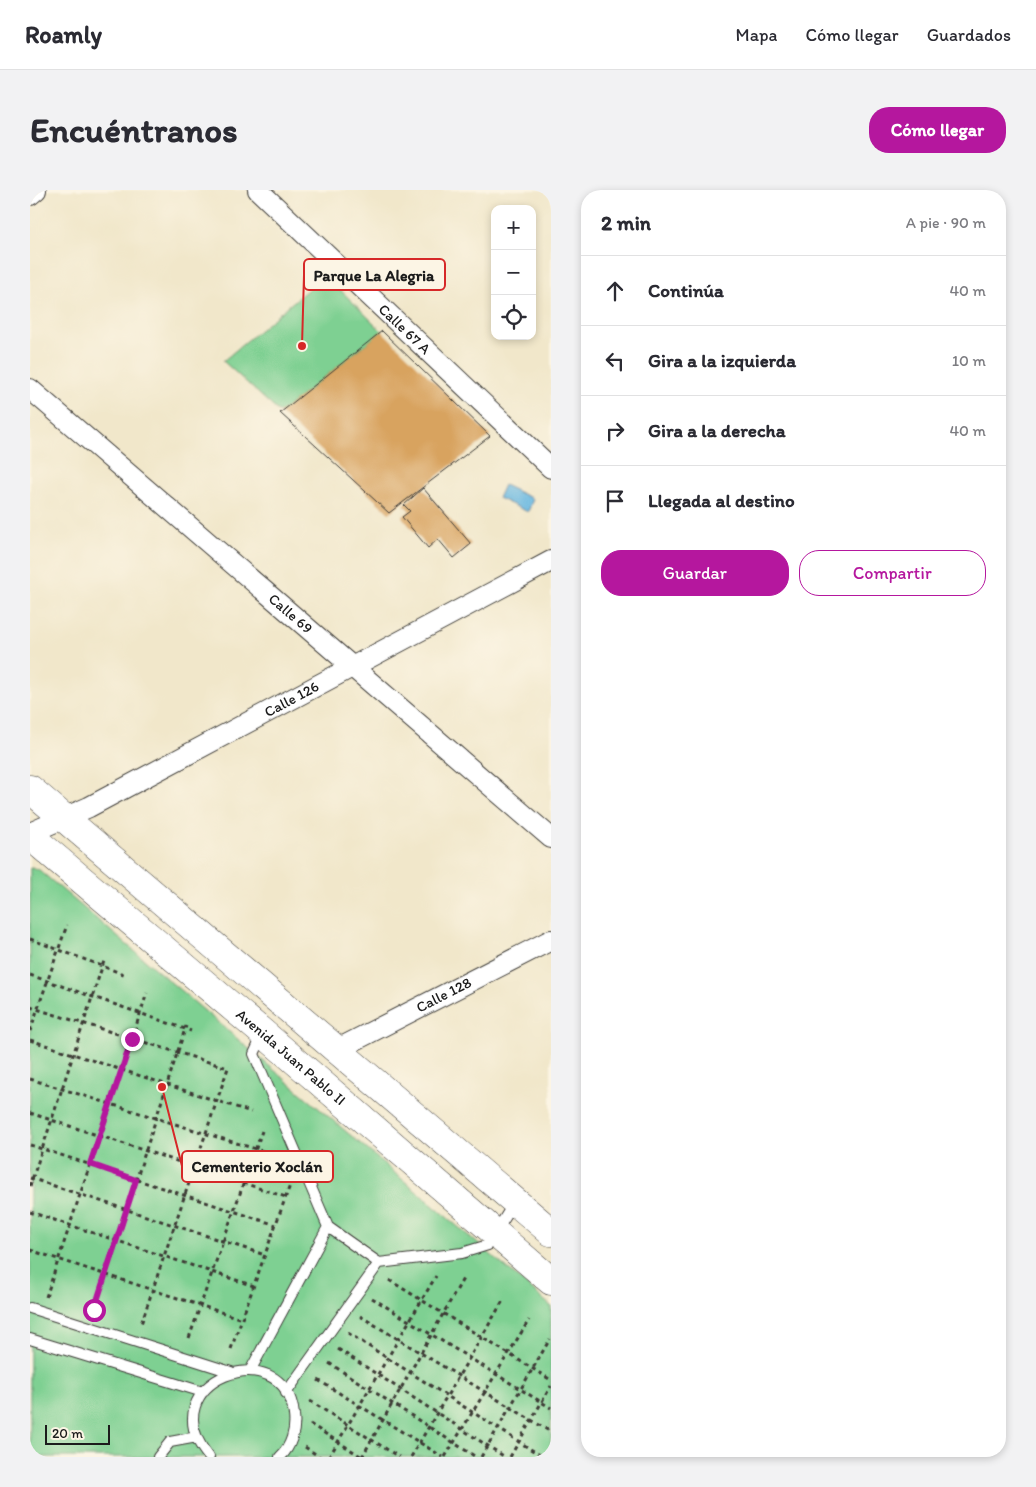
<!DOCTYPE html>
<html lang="es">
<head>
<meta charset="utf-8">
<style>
	body { margin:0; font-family:Itim,sans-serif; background:#f2f2f3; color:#2b2b33 }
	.controls { position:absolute; right:15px; top:15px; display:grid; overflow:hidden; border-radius:10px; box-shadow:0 2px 8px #0003 }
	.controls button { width:45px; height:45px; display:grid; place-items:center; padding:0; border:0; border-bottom:1px solid #e1e1e2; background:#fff; color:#2b2b33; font:25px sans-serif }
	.scale { position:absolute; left:15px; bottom:12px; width:65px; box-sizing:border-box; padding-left:5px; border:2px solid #1c1c1c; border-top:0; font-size:14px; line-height:18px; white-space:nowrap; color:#1c1c1c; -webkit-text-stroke:4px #fcf5e5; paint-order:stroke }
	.stop { position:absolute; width:15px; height:15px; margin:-11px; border:4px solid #b5179e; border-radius:50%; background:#fff }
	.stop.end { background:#b5179e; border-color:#fff; box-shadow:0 1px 5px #0008 }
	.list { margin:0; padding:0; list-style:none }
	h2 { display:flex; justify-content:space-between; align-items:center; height:65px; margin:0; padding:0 20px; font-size:21px }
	h2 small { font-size:16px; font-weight:400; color:#7c7c81 }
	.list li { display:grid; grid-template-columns:32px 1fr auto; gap:15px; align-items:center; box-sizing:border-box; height:70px; padding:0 20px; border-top:1px solid #e1e1e2 }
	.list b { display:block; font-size:19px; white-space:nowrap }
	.list em { font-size:16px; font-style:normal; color:#7c7c81 }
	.actions { display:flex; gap:10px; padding:15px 20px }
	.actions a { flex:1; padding:11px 0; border:1px solid #b5179e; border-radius:20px; text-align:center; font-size:18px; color:#b5179e }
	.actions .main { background:#b5179e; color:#fff }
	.icon { flex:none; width:28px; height:28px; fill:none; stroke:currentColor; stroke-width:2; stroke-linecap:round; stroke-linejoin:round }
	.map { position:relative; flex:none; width:521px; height:1267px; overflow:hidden; border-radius:20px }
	header { display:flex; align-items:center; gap:30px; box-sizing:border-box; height:70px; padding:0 25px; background:#fff; border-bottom:1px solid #e1e1e2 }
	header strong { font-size:24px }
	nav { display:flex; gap:28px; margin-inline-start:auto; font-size:18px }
	.intro { display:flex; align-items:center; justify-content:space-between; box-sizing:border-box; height:120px; padding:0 30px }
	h1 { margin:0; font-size:35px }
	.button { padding:12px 22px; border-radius:20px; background:#b5179e; color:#fff; font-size:18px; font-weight:700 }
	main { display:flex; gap:30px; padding:0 30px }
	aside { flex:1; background:#fff; border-radius:20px; box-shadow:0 2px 8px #0003 }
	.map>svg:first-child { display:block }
</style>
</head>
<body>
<header>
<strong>Roamly</strong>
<nav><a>Mapa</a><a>Cómo llegar</a><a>Guardados</a></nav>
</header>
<div class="intro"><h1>Encuéntranos</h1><a class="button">Cómo llegar</a></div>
<main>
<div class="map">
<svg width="521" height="1267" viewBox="0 0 521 1267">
	<rect width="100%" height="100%" fill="#fcf5e5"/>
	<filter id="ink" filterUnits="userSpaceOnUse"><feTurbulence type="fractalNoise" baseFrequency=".02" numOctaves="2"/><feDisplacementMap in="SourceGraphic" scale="10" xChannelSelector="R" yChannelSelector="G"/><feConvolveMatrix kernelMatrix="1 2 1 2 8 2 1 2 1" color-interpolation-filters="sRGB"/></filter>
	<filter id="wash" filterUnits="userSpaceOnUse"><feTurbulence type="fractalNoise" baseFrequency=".0096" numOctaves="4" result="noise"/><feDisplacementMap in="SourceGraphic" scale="20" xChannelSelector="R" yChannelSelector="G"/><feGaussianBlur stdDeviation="1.12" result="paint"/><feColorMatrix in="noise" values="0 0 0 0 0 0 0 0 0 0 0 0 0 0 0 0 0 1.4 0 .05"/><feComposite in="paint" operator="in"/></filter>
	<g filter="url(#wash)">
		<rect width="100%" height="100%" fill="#f1e7ca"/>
		<path fill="#7ed092" stroke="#4d7657" d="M295 85 352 141 250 223 193 171Z
			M0 678 8 679 521 1116V1267H0Z"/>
		<path fill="#65b6e0" stroke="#40697e" d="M474 295 503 309 498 322 468 308Z"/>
		<g id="blocks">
			<path fill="#d8a35e" d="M352 141 460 246 359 323 250 223Z
				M393 298 441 354 424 368 408 349 398 358 372 327 380 321 374 315Z"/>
		</g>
	</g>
	<g filter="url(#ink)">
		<use href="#blocks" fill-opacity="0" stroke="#3c3a36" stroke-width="1"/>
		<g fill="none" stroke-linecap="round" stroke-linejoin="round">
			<defs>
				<path id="service" d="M298 1037 349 1073
					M0 1118 201 1182
					M0 1149 173 1202
					M220 1181 298 1037 224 864 233 844
					M256 1203 349 1073 432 1063 458 1055 484 1013
					M128 1267 140 1252 167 1247
					M179 1267C117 1192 255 1140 264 1225 266 1240 261 1257 250 1267"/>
				<g id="minor">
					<path id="s1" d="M228 0 521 278"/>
					<path d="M0 5 6 0"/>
					<path id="s2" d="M0 199 521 648"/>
					<path id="s3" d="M0 643 59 617 521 371"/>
					<path id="s4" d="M306 860 521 750"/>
				</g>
				<g id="secondary">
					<path d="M0 599 521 1042"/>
					<path id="s5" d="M0 646 233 843 521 1091"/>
				</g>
			</defs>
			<use href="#service" stroke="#3c3a36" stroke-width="12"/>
			<use href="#minor" stroke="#3c3a36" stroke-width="22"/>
			<use href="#secondary" stroke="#3c3a36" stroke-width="29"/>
			<path stroke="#3c3a36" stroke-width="3" stroke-dasharray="4 4" stroke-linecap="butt" d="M0 749 96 785
				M0 785 161 841
				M0 817 198 878 111 1134
				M0 841 37 735
				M0 850 221 922
				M0 889 245 965
				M0 923 256 1007
				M0 955 246 1035
				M0 988 235 1065
				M0 996 75 768
				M0 1022 224 1096
				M0 1060 212 1129
				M359 1090 521 1190
				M16 1107 117 803
				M342 1108 521 1218
				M64 1120 156 836
				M330 1126 521 1242
				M318 1143 513 1267
				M159 1148 232 941
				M201 1159 260 995
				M308 1159 475 1267
				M299 1173 446 1267
				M288 1190 413 1267
				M280 1211 369 1267
				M280 1234 332 1267
				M275 1257 290 1267
				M299 1267 406 1086
				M332 1267 434 1087
				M381 1267 474 1109
				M415 1267 499 1130
				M451 1267 520 1149
				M480 1267 521 1196
				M518 1267 521 1262"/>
			<use href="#service" stroke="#fff" stroke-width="10"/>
			<use href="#minor" stroke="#fff" stroke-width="20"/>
			<use href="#secondary" stroke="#fff" stroke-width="28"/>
		</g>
	</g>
	<g fill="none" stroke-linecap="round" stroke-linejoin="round" filter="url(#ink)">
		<path stroke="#b5179e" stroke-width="6" d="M64 1120 106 990 60 974 102 849"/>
	</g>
	<g text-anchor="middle" stroke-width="4" stroke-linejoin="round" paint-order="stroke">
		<g font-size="15" fill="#1c1c1c" stroke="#fcf5e5">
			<text dy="5" stroke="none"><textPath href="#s1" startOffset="202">Calle 67 A</textPath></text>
			<text dy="5" stroke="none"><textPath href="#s2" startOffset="344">Calle 69</textPath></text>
			<text dy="5" stroke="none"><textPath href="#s3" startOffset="294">Calle 126</textPath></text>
			<text dy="5" stroke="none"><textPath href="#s4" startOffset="121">Calle 128</textPath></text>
			<text dy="5" stroke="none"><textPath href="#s5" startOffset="342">Avenida Juan Pablo II</textPath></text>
		</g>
	</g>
	<path fill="none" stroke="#d62828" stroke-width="2" d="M272 156L274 85M132 897L152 976"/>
	<g fill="#d62828" stroke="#fcf5e5" stroke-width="2">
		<circle cx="272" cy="156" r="5"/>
		<circle cx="132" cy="897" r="5"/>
	</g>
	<g fill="#fcf5e5" stroke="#d62828" stroke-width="2">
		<rect x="274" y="69" width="141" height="31" rx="5"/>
		<rect x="152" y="961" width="151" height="31" rx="5"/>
	</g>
	<g font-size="16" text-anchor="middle" font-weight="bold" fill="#1c1c1c">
		<text x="344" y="91">Parque La Alegria</text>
		<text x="227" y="982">Cementerio Xoclán</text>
	</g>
</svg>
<div class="controls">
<button>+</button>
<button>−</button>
<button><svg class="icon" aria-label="locate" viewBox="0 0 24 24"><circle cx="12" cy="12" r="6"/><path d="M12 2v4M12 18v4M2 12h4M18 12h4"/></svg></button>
</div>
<div class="scale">20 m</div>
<div class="stop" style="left:64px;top:1120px"></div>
<div class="stop end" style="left:102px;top:849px"></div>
</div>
<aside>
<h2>2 min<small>A pie · 90 m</small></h2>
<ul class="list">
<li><svg class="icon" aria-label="ahead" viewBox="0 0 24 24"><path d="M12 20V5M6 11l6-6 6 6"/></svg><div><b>Continúa</b></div><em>40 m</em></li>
<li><svg class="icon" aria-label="left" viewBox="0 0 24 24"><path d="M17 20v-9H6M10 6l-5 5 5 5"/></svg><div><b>Gira a la izquierda</b></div><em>10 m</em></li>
<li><svg class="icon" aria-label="right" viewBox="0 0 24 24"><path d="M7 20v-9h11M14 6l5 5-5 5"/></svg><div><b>Gira a la derecha</b></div><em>40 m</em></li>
<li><svg class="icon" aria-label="arrive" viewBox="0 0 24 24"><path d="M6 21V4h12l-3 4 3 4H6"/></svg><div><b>Llegada al destino</b></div></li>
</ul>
<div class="actions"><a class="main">Guardar</a><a>Compartir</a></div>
</aside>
</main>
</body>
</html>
